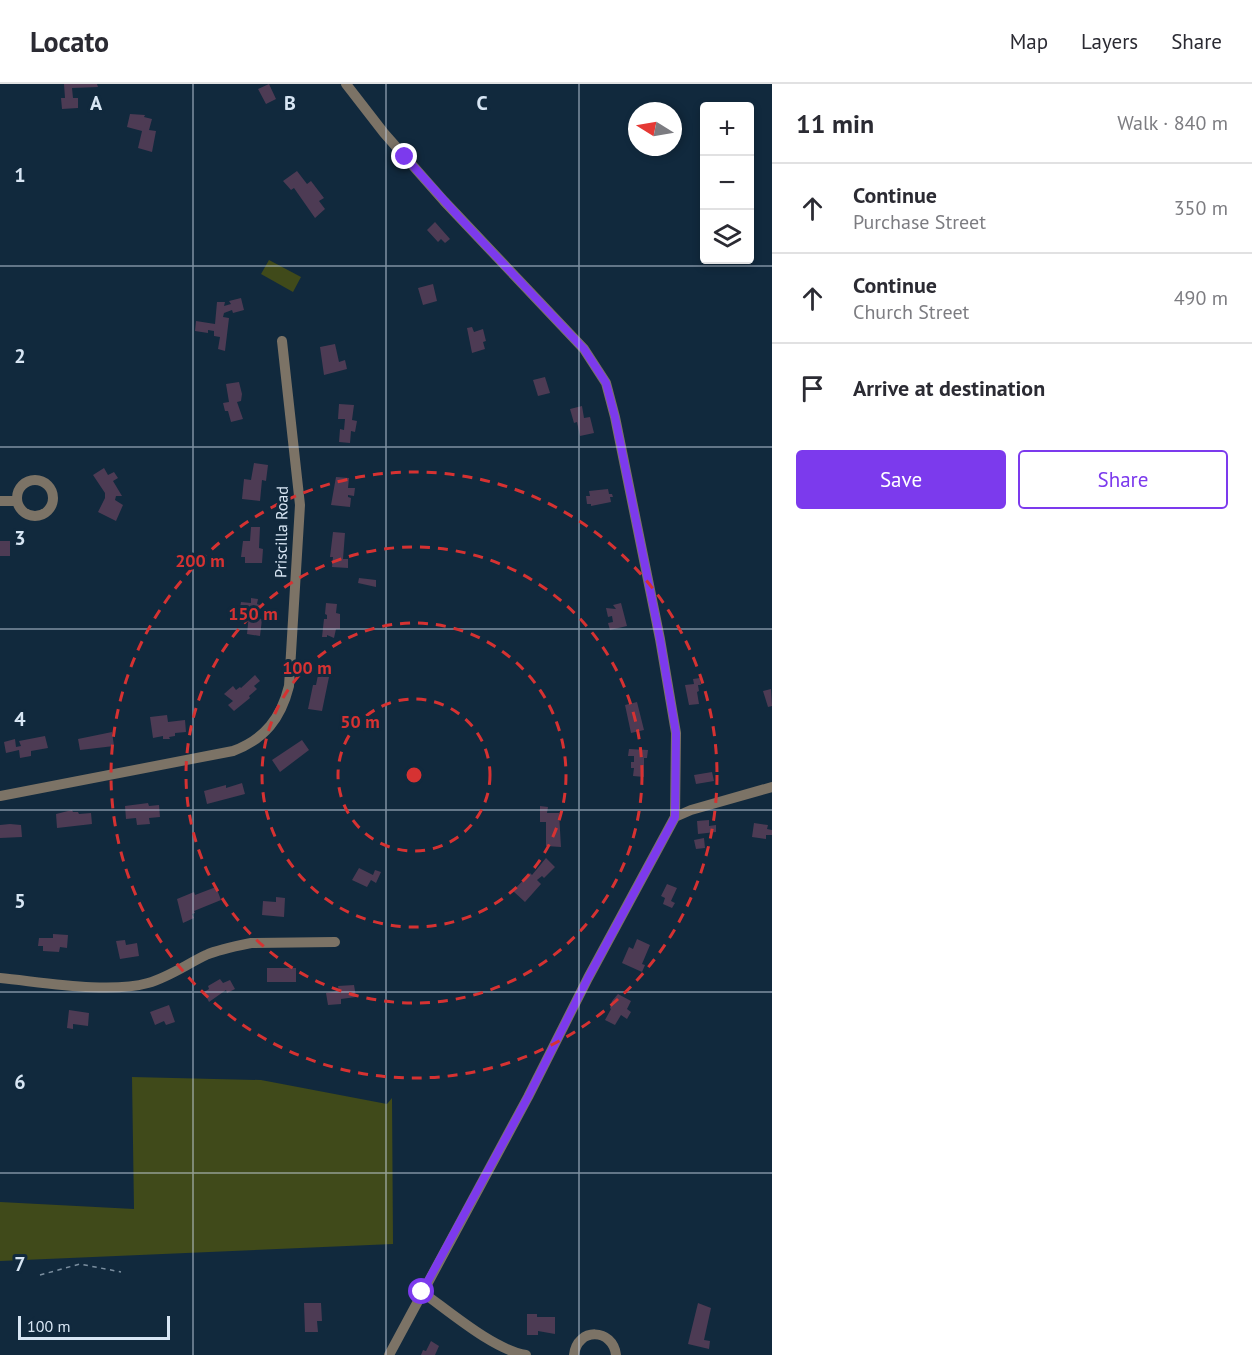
<!DOCTYPE html>
<html lang="en">
<head>
<meta charset="utf-8">
<style>
	body { margin:0; font-family:"PT Sans",sans-serif; background:#f2f2f3; color:#2b2b33 }
	.controls { position:absolute; right:18px; top:18px; display:grid; overflow:hidden; border-radius:6px; box-shadow:0 3px 9px #0003 }
	.controls button { width:54px; height:54px; display:grid; place-items:center; padding:0; border:0; border-bottom:2px solid #e1e1e2; background:#fff; color:#2b2b33; font:30px sans-serif }
	.compass { position:absolute; left:628px; top:18px; width:54px; height:54px; border-radius:50%; background:#fff; box-shadow:0 3px 9px #0003; rotate:281deg }
	.scale { position:absolute; left:18px; bottom:15px; width:152px; box-sizing:border-box; padding-left:6px; border:3px solid #d8e6f4; border-top:0; font-size:16px; line-height:21px; white-space:nowrap; color:#d8e6f4; -webkit-text-stroke:4px #11293d; paint-order:stroke }
	.stop { position:absolute; width:18px; height:18px; margin:-14px; border:4px solid #7c3aed; border-radius:50%; background:#fff }
	.stop.end { background:#7c3aed; border-color:#fff; box-shadow:0 2px 6px #0008 }
	.list { margin:0; padding:0; list-style:none }
	h2 { display:flex; justify-content:space-between; align-items:center; height:78px; margin:0; padding:0 24px; font-size:26px }
	h2 small { font-size:20px; font-weight:400; color:#7c7c81 }
	.list li { display:grid; grid-template-columns:39px 1fr auto; gap:18px; align-items:center; box-sizing:border-box; height:90px; padding:0 24px; border-top:2px solid #e1e1e2 }
	.list b { display:block; font-size:22px; white-space:nowrap }
	.list p { margin:0; font-size:20px; white-space:nowrap; color:#7c7c81 }
	.list em { font-size:20px; font-style:normal; color:#7c7c81 }
	.actions { display:flex; gap:12px; padding:18px 24px }
	.actions a { flex:1; padding:14px 0; border:2px solid #7c3aed; border-radius:6px; text-align:center; font-size:21px; color:#7c3aed }
	.actions .main { background:#7c3aed; color:#fff }
	.icon { flex:none; width:33px; height:33px; fill:none; stroke:currentColor; stroke-width:2; stroke-linecap:round; stroke-linejoin:round }
	.map { position:relative; flex:none; width:772px; height:1271px; overflow:hidden }
	header { display:flex; align-items:center; gap:36px; box-sizing:border-box; height:84px; padding:0 30px; background:#fff; border-bottom:2px solid #e1e1e2 }
	header strong { font-size:28px }
	nav { display:flex; gap:33px; margin-inline-start:auto; font-size:21px }
	main { display:flex }
	aside { flex:1; background:#fff }
	.map>svg:first-child { display:block }
</style>
</head>
<body>
<header>
<strong>Locato</strong>
<nav><a>Map</a><a>Layers</a><a>Share</a></nav>
</header>
<main>
<div class="map">
<svg width="772" height="1271" viewBox="0 0 772 1271">
	<rect width="100%" height="100%" fill="#11293d"/>
	<path fill="#404a1a" d="M269 176 301 193 293 208 261 190Z
		M132 993 261 996 387 1020 392 1014 393 1160 0 1177V1118L134 1125Z"/>
	<path fill="#4d3b54" d="M64 0H97L98 3 72 4 73 14H78V24L62 25 61 14H65Z
		M269 0 276 15 266 20 258 5Z
		M130 30 145 31 144 33 152 35 149 46 156 47 152 68 138 64 142 47 127 43Z
		M297 87 307 100 311 97 324 114 319 117 325 125 315 134 294 104 291 106 283 97Z
		M435 138 450 155 445 159 441 155 438 158 427 146Z
		M433 200 437 217 423 221 418 204Z
		M241 214 244 226 233 229 232 226 224 229 223 233 229 234 225 267 218 265 220 253 214 252V247L208 246V249L195 247 196 237 215 240 217 218H225L224 222 231 220 229 217Z
		M472 243 474 248 483 245 486 257 483 258 485 265 472 269 467 244Z
		M335 260 339 278 345 276 347 285 324 291 320 263Z
		M545 293 550 309 538 312 533 296Z
		M239 298 242 310 241 317 237 318 243 335 231 338 228 327H225L223 319 229 318 226 300Z
		M339 320 354 321 352 336 357 337 355 348 351 347 350 359 339 358 340 345 344 346 345 335H338Z
		M582 322 584 334 590 333 594 349 580 352 577 338 574 339 570 325Z
		M254 379 268 381 266 397 262 396 260 417 242 415 244 395 251 396Z
		M104 384 108 391 114 388 118 394 113 397 122 412H116L115 416 123 421 116 437 98 428 105 414V409L93 391Z
		M336 393 349 394 348 404H355L354 412 348 411V413L351 414 350 423 331 421Z
		M608 405 609 410H612L613 413H610L611 418 591 422V420H587L586 412H590L589 407Z
		M251 443H260L259 464 263 465 262 479H245V473H241L243 457H250Z
		M333 448 345 449 343 475H348V484L332 483 333 473H330Z
		M0 457H10V472H0Z
		M359 494 376 496V503L358 499Z
		M251 514 258 515 257 520 260 521 257 534 262 535 260 552 247 550 249 530 239 529 241 518 251 519Z
		M326 519 337 520 336 529 340 530V545H336L334 554 327 551V553H322L324 535H327V531L325 530Z
		M621 519 627 542 610 546 608 539 613 538 612 532 608 533 606 524 616 525 613 521Z
		M255 591 260 597 254 602 257 605 249 612 250 614 234 627 228 621 233 617 224 610 233 602 236 606 240 603 241 604Z
		M318 591 329 593 322 627 308 625 313 601H316Z
		M700 594 701 601H698L699 607 697 608 699 620 689 621 685 601 694 600 693 595Z
		M771 605 772 622 768 623 763 607Z
		M637 618 644 646 631 649 625 621Z
		M167 631 168 638 185 636 186 648 175 649V652L169 653 170 655H163V652L153 654 150 633Z
		M112 648 114 662 80 666 78 655Z
		M45 652 48 664 31 667V672L20 674 19 666 6 669 4 658 15 655 16 663 21 662 19 657Z
		M302 656 309 666 280 688 272 676Z
		M629 665 648 666 647 674H644V693L633 692 634 684H631V678H634V672H628Z
		M712 688 714 697 696 700 694 691Z
		M242 699 245 710 207 720 204 707 226 701V704Z
		M148 719 149 722 159 721 160 733 149 734 150 740 137 741 136 734 126 735 125 722Z
		M540 722 548 723 547 729H559L561 763 546 762V738H540Z
		M72 726 73 728H78L79 730 91 729 92 740 57 744 56 730Z
		M709 736V742L716 741V748L698 750 697 737Z
		M754 739 768 741 767 745 772 746V751H766V755L752 753Z
		M10 740 21 741 22 753 0 754V741Z
		M704 754 705 764 696 765 694 756Z
		M546 774 555 783 544 794 542 792 537 796 541 800 525 818 513 807 530 789 532 791Z
		M359 784 373 791 375 786 381 788 376 799 371 796 367 803 352 796Z
		M667 800 677 804 671 817 675 819 672 824 663 820 665 814 661 812Z
		M216 803 221 816 194 827 195 829 192 830 194 834 183 839 177 815 194 808 195 811Z
		M276 813 285 814 284 833 262 831 263 817 276 818Z
		M53 850 68 851 67 864 60 863 59 868 43 867V862H38L39 854H53Z
		M637 855 650 861 642 880 645 881 642 888 622 879 629 863 633 865Z
		M125 856 126 861 137 859 139 872 120 875 116 857Z
		M267 884H296V898H267Z
		M220 895 223 899 230 896 235 905 227 909 226 906 209 918 204 908 209 905 208 902Z
		M354 901 356 913 341 915V920L328 921 326 909 339 907 338 902Z
		M618 910 631 917 627 925 631 928 627 935 621 931 615 941 605 936 611 925 610 924 612 917Z
		M169 921 175 938 166 941 164 937 155 941 150 928Z
		M69 926 89 929 88 942 73 940V945L67 944Z
		M304 1219H321L322 1237H317L318 1248H305Z
		M698 1219 711 1224 704 1256 710 1257 709 1265 688 1260Z
		M527 1230H537V1233H555V1250L538 1247V1251H527Z
		M431 1257 439 1262 435 1271H421L423 1266 426 1267Z"/>
	<g fill="none" stroke-linecap="round" stroke-linejoin="round">
		<path stroke="#7b8e9f" stroke-width="1.5" stroke-dasharray="4.5 4.5" stroke-linecap="butt" d="M40 1191 80 1180 121 1188"/>
		<path stroke="#7c7366" stroke-width="10" d="M346 0 384 49 444 117 584 265 606 299 615 333 660 555 676 649 675 733
			M17 414a18 18 0 1 1 36 0a18 18 0 1 1-36 0Z
			M0 417H15
			M0 712 233 667C265 655 281 634 289 602L300 421 282 257
			M0 894C42 898 109 910 148 899 169 893 187 880 206 871 220 865 236 862 251 859L335 858
			M422 1208C450 1228 494 1266 526 1271
			M389 1271 528 1013 588 894 675 733 691 726 772 703
			M574 1271C577 1243 613 1244 616 1271"/>
	</g>
	<g fill="none" stroke-linecap="round" stroke-linejoin="round">
		<path stroke="#7c3aed" stroke-width="8" d="M405 73 459 133 584 265 606 299 615 333 660 555 676 649 675 733 588 894 528 1013 422 1208"/>
	</g>
	<path fill="none" stroke="#d8e6f4" stroke-width="1.5" stroke-opacity="0.55" d="M193 0V1271M386 0V1271M579 0V1271M0 182H772M0 363H772M0 545H772M0 726H772M0 908H772M0 1089H772"/>
	<g fill="none" stroke="#d63232" stroke-width="3" stroke-dasharray="10 8">
		<circle cx="414" cy="691" r="76"/>
		<circle cx="414" cy="691" r="152"/>
		<circle cx="414" cy="691" r="228"/>
		<circle cx="414" cy="691" r="303"/>
	</g>
	<g text-anchor="middle" stroke-width="6" stroke-linejoin="round" paint-order="stroke">
		<g font-size="16" fill="#d8e6f4" stroke="#11293d">
			<text transform="translate(281 448) rotate(-89)" y="6">Priscilla Road</text>
		</g>
	</g>
	<g font-size="20" text-anchor="middle" font-weight="bold" fill="#d8e6f4" stroke="#11293d" stroke-width="6" stroke-linejoin="round" paint-order="stroke">
		<text x="96" y="26">A</text>
		<text x="290" y="26">B</text>
		<text x="482" y="26">C</text>
		<text x="20" y="98">1</text>
		<text x="20" y="279">2</text>
		<text x="20" y="461">3</text>
		<text x="20" y="642">4</text>
		<text x="20" y="824">5</text>
		<text x="20" y="1005">6</text>
		<text x="20" y="1187">7</text>
	</g>
	<circle cx="414" cy="691" r="9" fill="#d63232" stroke="#11293d" stroke-width="3"/>
	<g font-size="18" text-anchor="middle" font-weight="bold" fill="#d63232" stroke="#11293d" stroke-width="6" stroke-linejoin="round" paint-order="stroke">
		<text x="200" y="483">200 m</text>
		<text x="253" y="536">150 m</text>
		<text x="307" y="590">100 m</text>
		<text x="360" y="644">50 m</text>
	</g>
</svg>
<div class="controls">
<button>+</button>
<button>−</button>
<button><svg class="icon" aria-label="layers" viewBox="0 0 24 24"><path d="M12 4l9 5-9 5-9-5zM3 14l9 5 9-5"/></svg></button>
</div>
<svg class="compass" viewBox="-18 -18 36 36"><path d="M0-13l5 13h-10z" fill="#e53935"/><path d="M0 13l5-13h-10z" fill="#7c7c81"/></svg>
<div class="scale">100 m</div>
<div class="stop" style="left:422px;top:1208px"></div>
<div class="stop end" style="left:405px;top:73px"></div>
</div>
<aside>
<h2>11 min<small>Walk · 840 m</small></h2>
<ul class="list">
<li><svg class="icon" aria-label="ahead" viewBox="0 0 24 24"><path d="M12 20V5M6 11l6-6 6 6"/></svg><div><b>Continue</b><p>Purchase Street</p></div><em>350 m</em></li>
<li><svg class="icon" aria-label="ahead" viewBox="0 0 24 24"><path d="M12 20V5M6 11l6-6 6 6"/></svg><div><b>Continue</b><p>Church Street</p></div><em>490 m</em></li>
<li><svg class="icon" aria-label="arrive" viewBox="0 0 24 24"><path d="M6 21V4h12l-3 4 3 4H6"/></svg><div><b>Arrive at destination</b></div></li>
</ul>
<div class="actions"><a class="main">Save</a><a>Share</a></div>
</aside>
</main>
</body>
</html>
